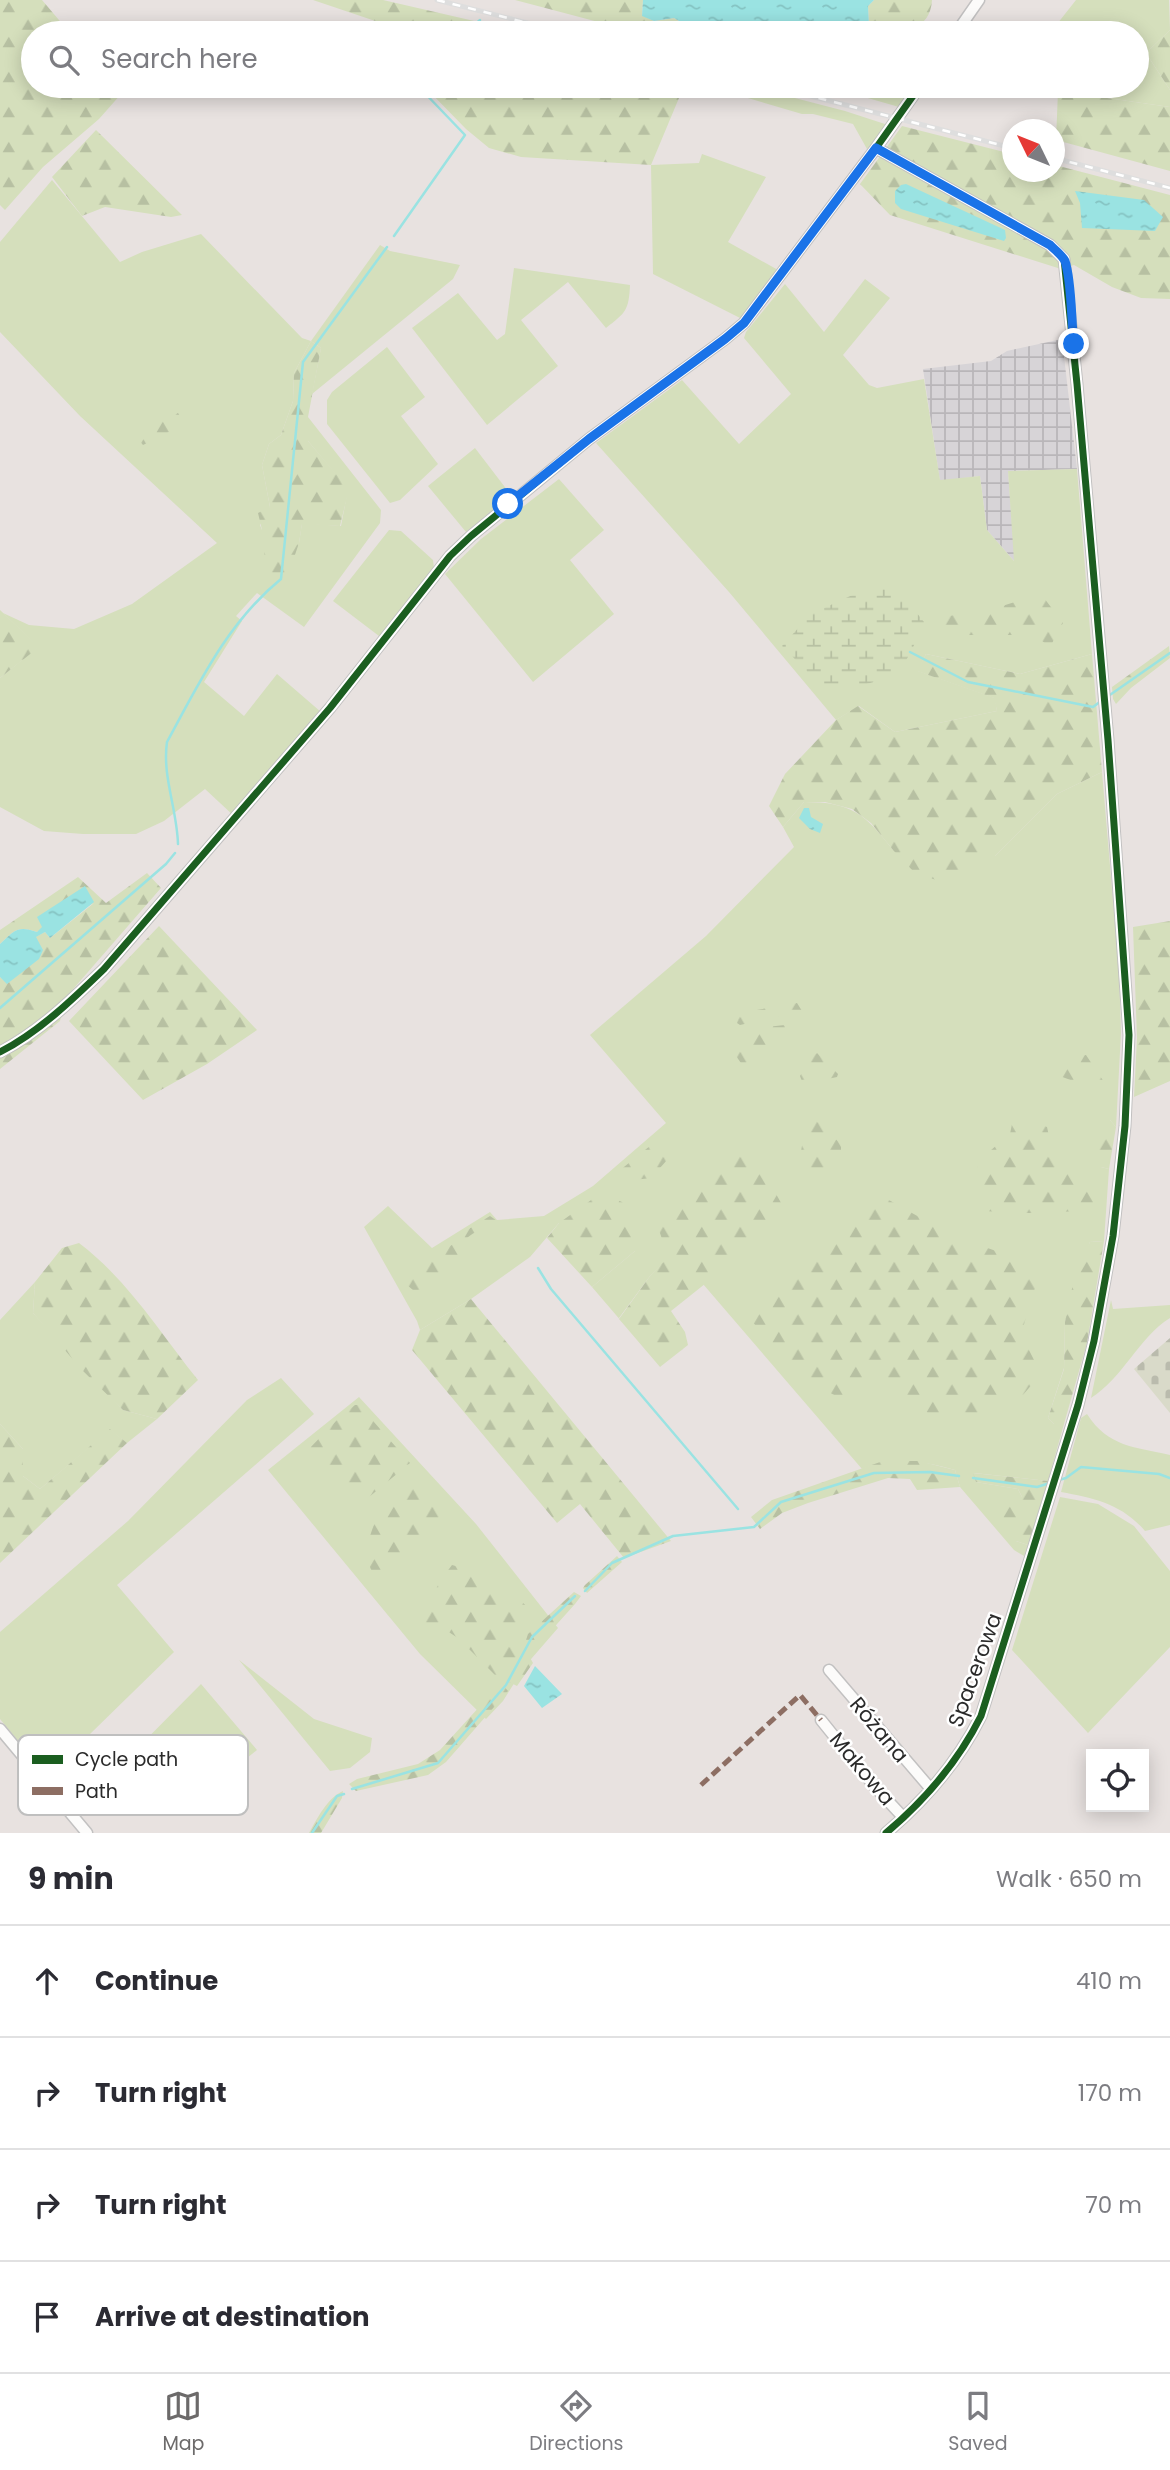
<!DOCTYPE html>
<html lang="en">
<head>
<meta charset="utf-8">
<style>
	body { margin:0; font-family:Poppins,sans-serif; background:#f7f7f7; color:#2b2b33 }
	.controls { position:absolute; right:21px; bottom:21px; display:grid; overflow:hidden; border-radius:0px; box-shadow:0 4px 18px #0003 }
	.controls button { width:63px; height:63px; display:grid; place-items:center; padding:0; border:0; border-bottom:2px solid #e1e1e2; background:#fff; color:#2b2b33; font:35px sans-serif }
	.compass { position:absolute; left:1002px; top:119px; width:63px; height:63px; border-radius:50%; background:#fff; box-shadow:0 4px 18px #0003; rotate:313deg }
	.stop { position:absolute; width:21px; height:21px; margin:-16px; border:5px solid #1a73e8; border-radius:50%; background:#fff }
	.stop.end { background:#1a73e8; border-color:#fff; box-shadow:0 2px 7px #0008 }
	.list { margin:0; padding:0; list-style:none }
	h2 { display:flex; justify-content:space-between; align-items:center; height:91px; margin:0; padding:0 28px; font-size:30px }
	h2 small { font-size:23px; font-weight:400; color:#7c7c81 }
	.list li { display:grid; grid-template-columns:46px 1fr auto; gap:21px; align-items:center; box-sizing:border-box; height:112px; padding:0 28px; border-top:2px solid #e1e1e2 }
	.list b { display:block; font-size:26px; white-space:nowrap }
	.list em { font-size:23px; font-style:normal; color:#7c7c81 }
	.icon { flex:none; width:38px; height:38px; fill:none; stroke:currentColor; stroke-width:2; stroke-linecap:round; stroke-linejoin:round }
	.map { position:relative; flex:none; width:1170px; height:1833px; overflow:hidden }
	.search { position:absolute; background:#fff; box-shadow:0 4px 18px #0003; left:21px; right:21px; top:21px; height:77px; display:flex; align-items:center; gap:18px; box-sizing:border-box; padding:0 24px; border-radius:38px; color:#7c7c81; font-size:26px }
	.sheet { height:539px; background:#fff }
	nav { display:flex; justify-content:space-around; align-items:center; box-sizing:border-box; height:98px; border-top:2px solid #e1e1e2; background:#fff; font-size:19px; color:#7c7c81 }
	nav a { display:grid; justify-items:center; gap:4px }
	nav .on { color:#6c6a6a }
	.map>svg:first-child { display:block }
</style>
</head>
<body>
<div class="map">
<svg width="1170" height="1833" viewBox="0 0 1170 1833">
	<defs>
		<pattern id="industrial-grid" width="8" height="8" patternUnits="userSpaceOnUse" patternTransform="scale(1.75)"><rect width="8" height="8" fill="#d7d4d7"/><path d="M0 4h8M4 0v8" fill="none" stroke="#b9b6b9"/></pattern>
		<pattern id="forest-firs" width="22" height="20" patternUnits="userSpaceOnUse" patternTransform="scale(1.75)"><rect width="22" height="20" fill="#d5dfbc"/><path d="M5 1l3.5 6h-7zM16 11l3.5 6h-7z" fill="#b7c0a2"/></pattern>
		<pattern id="wetland-marsh" width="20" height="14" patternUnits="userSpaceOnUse" patternTransform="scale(1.75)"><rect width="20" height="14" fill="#d5dfbc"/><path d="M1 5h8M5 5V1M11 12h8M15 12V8" fill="none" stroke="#b7c0a2"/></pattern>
		<pattern id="cemetery-stones" width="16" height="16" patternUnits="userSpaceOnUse" patternTransform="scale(1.75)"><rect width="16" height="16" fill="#d9dac9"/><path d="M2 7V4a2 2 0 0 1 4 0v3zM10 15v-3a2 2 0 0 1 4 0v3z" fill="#babbad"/></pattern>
		<pattern id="water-ripples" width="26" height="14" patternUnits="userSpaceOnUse" patternTransform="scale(1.75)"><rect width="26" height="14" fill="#9ae3e2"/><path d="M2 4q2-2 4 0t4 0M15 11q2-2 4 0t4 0" fill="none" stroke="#85c3c2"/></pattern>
	</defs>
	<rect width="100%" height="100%" fill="#e8e2e0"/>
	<path fill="url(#industrial-grid)" d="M1062 339 1077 469 1008 471 1015 562 987 530 980 476 940 481 923 369 991 361 1007 351Z"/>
	<path fill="#d5dfbc" d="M1076 0H1169L1170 30 1146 53 1170 90V107L1058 91 1059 86H1137V33H1050Z
		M715 86H749L845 111 888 125 870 148 867 149 853 124 813 114H802L741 96 735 91Z
		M826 86H849L855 88 857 86H913L899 107Z
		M702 154 766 177 728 242 778 270 742 319 653 274 651 165 699 163Z
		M52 180 120 262 142 252 201 234 302 338 311 341 380 245 390 251 460 265 453 279 312 394 321 348 311 341 294 373 293 401 281 435 269 444 262 465 270 507 260 525 262 530 299 543 302 523 341 526 348 489 308 441V417L381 510 380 523 304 627 257 593 236 616 242 621 204 682 244 716 277 674 321 712 234 816 205 789 164 821 136 834H83L44 831 0 807V678L38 647 3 613 29 625 74 629 132 604 217 543 80 416 0 332V242Z
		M514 268 630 285C629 311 625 313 606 328L568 282 521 320 558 366 487 425 412 328 458 293 497 340 505 334Z
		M865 279 890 298 843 355 869 385 877 388 924 379 940 480 980 476 987 530 1014 561 1008 471 1077 469 1092 654 1020 674 926 654 918 671 995 698 997 711 895 732 859 706 836 720 729 592 596 443 682 380 739 444 791 394 744 338 746 332 785 284 824 332Z
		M387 347 425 397 401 416 438 464 400 500 390 503 327 424V400L332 392Z
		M475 448 511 495 466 532 428 486Z
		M559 479 604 530 570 560 614 614 533 682 445 574 481 539Z
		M389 530 401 531 433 560 434 568 379 636 333 601Z
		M1102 772 1119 971 1121 1033 1116 1127 1110 1120 1101 1167 1109 1169 1104 1241 1090 1242 1065 1322 1064 1368 1048 1418 1054 1424H1064L1048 1481 974 1473 976 1482 1018 1489 1022 1497 1016 1541 1028 1545 1024 1556 1014 1550 960 1487 955 1470C920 1461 897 1456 862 1469L703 1284 742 1253 669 1257 650 1276 619 1318 622 1322 592 1287 635 1251 559 1223 530 1257 471 1299 420 1330 417 1321 364 1227 388 1206 432 1248 490 1212 497 1220 544 1216 593 1186 666 1123 590 1035 706 936 794 847 783 827 804 802C852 802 865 814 893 850L995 856 1057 794Z
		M35 1282 33 1313 123 1410 157 1419 127 1443 110 1430 40 1489 23 1476V1449L0 1424V1320Z
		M1111 1300 1113 1309 1170 1305V1318C1139 1337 1123 1378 1091 1398Z
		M281 1378 314 1414 117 1585 174 1652 47 1776 0 1719V1632L128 1521 247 1400Z
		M359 1397 476 1524 558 1628 525 1666 503 1701 486 1719 420 1654 268 1470Z
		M1087 1414C1108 1447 1135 1447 1170 1455V1525L1145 1531C1122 1504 1094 1498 1061 1492L1081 1418Z
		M1060 1497 1098 1504 1134 1526 1170 1571V1647L1088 1733 1012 1650Z
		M239 1660 314 1719 372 1738 370 1752 350 1768 330 1771Z
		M201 1684 257 1750 204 1793 177 1795 133 1816 99 1787Z"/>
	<path fill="url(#forest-firs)" d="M0 0H42L70 33H33V86H116L122 93 99 119 43 167 5 210 0 205Z
		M313 0H383L526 33H383L390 26Z
		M515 0H643L642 15 654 21 674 18 689 27 720 28 729 33H640Z
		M874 0H932C930 36 893 33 866 33L869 25 868 6Z
		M1170 30V90L1146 53Z
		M424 86H684L651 165 521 157 489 148 466 129Z
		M1058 91 1170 107V171L1056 140Z
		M902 126 1012 154V172H1054L1055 165 1170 195V299L1141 298 1112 287 1074 265 1061 269 890 215 860 184Z
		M96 130 182 215 171 217 105 207 82 216 52 177Z
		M311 341 321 348 308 417V441L349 489 340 526 302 524 299 543 284 587 267 582 262 530 258 513 270 507 262 465 269 444 281 435 293 401 294 373Z
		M178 413 185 424 143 445 139 440 146 427Z
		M1041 594 1063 623 1050 647 1034 635H948L938 632V618L999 607Z
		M0 610 39 647 0 678Z
		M1169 646 1170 658 1131 688 1116 704 1113 699 1112 687Z
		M926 654 1020 674 1092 654 1102 772 1057 794 995 856 936 880 914 872 893 850 871 823 852 809 825 802H804L783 827 769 806 785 774 836 720 858 706 895 732 997 711 994 698 917 671Z
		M147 873 161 888 68 995 60 1021 0 1069V977L7 983 35 937 45 932 50 938 94 903 37 932C17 925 14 931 0 944V930L78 877 106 903Z
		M1170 921V1081L1134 1097 1137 1038 1133 927Z
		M159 926 257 1030 207 1064 143 1100 69 1021Z
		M797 1003 802 1011 740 1025 737 1023 739 1013Z
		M794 1024V1035L747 1072 730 1047 758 1028Z
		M817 1053 838 1074 837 1077 803 1084 800 1076 810 1059Z
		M1086 1055 1114 1097 1110 1103 1095 1089 1057 1075 1050 1067 1075 1056Z
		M1014 1114 1047 1127 1052 1150 1105 1200 1104 1205C1075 1215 1017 1214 985 1211L976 1183 978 1165 984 1156 1010 1134Z
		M814 1118 841 1144V1156L814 1175 800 1176V1157L803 1140 793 1129 799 1119Z
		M1110 1120 1116 1127 1109 1169 1101 1167 1096 1154 1102 1123Z
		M666 1133 676 1150 651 1178 625 1181 619 1171Z
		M741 1155 767 1178 789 1217 671 1311 685 1332 688 1345 660 1367 619 1319 650 1276 668 1257 658 1227 709 1176Z
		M601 1193 622 1202 636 1219 635 1251 592 1287 547 1238 559 1223Z
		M880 1195 951 1235 1010 1256 1040 1272 1021 1334 1041 1374 1022 1396 1005 1393 966 1421 930 1415 887 1377 844 1400 803 1379 749 1318Z
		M490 1216 500 1223 498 1227C484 1228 469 1232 462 1245L467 1248 456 1267 430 1292 413 1290 407 1285 409 1270 455 1243 454 1238Z
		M1104 1241 1087 1343 1064 1424H1054L1048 1418 1064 1369 1065 1322 1071 1292 1080 1263 1090 1242Z
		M79 1243C128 1280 160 1333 198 1380L157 1419 123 1410 82 1370 33 1313 35 1282 62 1248Z
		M471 1299 671 1541 624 1558 580 1504 557 1523 412 1350 420 1330Z
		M355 1405H359L410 1463 363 1502 337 1487 306 1452 338 1419Z
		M0 1424 23 1449V1476L40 1489 110 1429 127 1443 0 1563Z
		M883 1461H919L955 1470 960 1487 917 1490 910 1479 888 1478 808 1503 782 1513 760 1529 751 1517 772 1500Z
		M973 1473 1048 1481 1046 1492 1028 1545 1016 1541 1002 1521 1003 1505 1022 1497 1018 1489 976 1482Z
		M424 1484 444 1503 451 1522 380 1589 364 1554 374 1524 409 1488Z
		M617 1556 622 1562 587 1593 583 1588 585 1585Z
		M452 1565C474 1571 527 1596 534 1618L518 1636 533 1663 517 1686 495 1675 458 1638 444 1629 422 1633 417 1627 440 1581Z
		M574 1592 581 1596 575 1604 531 1653 525 1643 528 1634Z
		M501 1683 508 1691 446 1762 428 1775 356 1791 349 1784 357 1779 418 1764 440 1750Z
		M343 1791 342 1798 321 1833H309C317 1819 327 1798 343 1791Z"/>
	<path fill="url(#wetland-marsh)" d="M872 586C899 586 908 602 924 622 918 635 913 650 905 662 892 682 843 694 821 683 812 679 791 654 782 646L811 614Z"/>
	<path fill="url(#cemetery-stones)" d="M1170 1338V1413L1134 1369Z"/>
	<path fill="url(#water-ripples)" d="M643 0H874L868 6 869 25 866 33H729L720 28 689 27 674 18 654 21 642 16Z
		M906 184 1005 230 1006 238 1004 241 901 209 895 203V191L901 185Z
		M1075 191 1144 200 1163 217 1155 231 1082 228 1080 203Z
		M804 808H809L811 817 823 824 820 833 810 829 799 818Z
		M85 886 94 902 50 938 45 932 36 937 43 950 39 959 7 984 0 977V944C14 931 17 925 37 932L42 927 37 917Z
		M535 1666 562 1694 542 1708 524 1686Z"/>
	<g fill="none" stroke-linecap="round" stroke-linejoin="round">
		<path stroke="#9ae3e2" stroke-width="2.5" d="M465 33 480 20
			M394 236 465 135 418 86
			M910 652 968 682 1093 707 1101 701
			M1107 697 1170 653
			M178 844C177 809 162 776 167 742 199 683 228 622 281 579L303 362 387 247
			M0 1008 166 864 175 853
			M538 1268 551 1289 738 1509
			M973 1478 1037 1487 1050 1483
			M1059 1480 1066 1478 1081 1467 1159 1474 1170 1478
			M585 1591 612 1563 673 1536 754 1527 781 1502 874 1473 930 1472 959 1476
			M352 1789 438 1763 506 1685 532 1637 575 1596
			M312 1833 337 1796 344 1794"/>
		<defs>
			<path id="minor" d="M956 33 979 0
				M0 1052C39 1032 73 999 104 969L330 708 450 556 471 536 589 439 725 339 744 323 876 148
				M829 1670 930 1788
				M821 1720 875 1787 903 1817
				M0 1729 87 1833
				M886 1833C924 1801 959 1760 981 1716L1078 1405 1094 1341 1113 1236 1125 1126 1129 1035 1108 740 1077 384 1064 259 1050 245 876 148 920 86"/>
		</defs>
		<use href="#minor" stroke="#c2c1c1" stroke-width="13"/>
		<use href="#minor" stroke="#fcfbfa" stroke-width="10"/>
		<defs>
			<path id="rail" d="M437 0 567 33
				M557 25 588 33
				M772 86 1012 148
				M1054 158 1170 188"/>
		</defs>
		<use href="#rail" stroke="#dedede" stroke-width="5"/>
		<use href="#rail" stroke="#fff" stroke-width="2.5" stroke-dasharray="8" stroke-linecap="butt"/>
		<path stroke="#8d6e63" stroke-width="5" stroke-dasharray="10 5" stroke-linecap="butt" d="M701 1785 800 1695 821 1720"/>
		<defs>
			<path id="cycleway" d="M0 1052C39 1032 73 999 104 969L330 708 450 556 471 536 589 439 725 339 744 323 876 148
				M886 1833C924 1801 959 1760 981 1716L1078 1405 1094 1341 1113 1236 1125 1126 1129 1035 1108 740 1077 384 1064 259 1050 245 876 148 920 86"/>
		</defs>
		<use href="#cycleway" stroke="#fff" stroke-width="11"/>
		<use href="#cycleway" stroke="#1b5e20" stroke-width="7"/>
	</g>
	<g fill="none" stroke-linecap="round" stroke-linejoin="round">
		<path stroke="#1a73e8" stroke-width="9" d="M508 504 589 439 725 339 744 323 876 148 1050 245C1055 250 1062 255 1065 261 1072 282 1071 321 1074 344"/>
	</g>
	<g text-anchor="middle" stroke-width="5" stroke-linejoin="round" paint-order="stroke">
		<g font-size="21" fill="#2a2a2a" stroke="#fff">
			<text transform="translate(975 1670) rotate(-70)" y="7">Spacerowa</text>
			<text transform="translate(879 1730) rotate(50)" y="7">Różana</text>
			<text transform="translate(862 1769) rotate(50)" y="7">Makowa</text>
		</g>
	</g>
	<rect x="18" y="1735" width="230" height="80" rx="10" fill="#fff" stroke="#bfbfbf" stroke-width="2"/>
	<rect x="32" y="1755" width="31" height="9" fill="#1b5e20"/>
	<rect x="32" y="1787" width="31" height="8" fill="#8d6e63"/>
	<g font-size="19" fill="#2a2a2a">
		<text x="75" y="1766">Cycle path</text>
		<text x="75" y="1798">Path</text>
	</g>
</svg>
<div class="controls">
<button><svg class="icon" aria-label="locate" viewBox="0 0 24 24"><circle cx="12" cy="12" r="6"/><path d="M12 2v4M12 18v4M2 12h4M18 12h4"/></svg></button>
</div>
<svg class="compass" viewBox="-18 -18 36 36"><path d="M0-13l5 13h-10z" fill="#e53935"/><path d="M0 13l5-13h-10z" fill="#7c7c81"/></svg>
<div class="stop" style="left:508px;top:504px"></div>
<div class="stop end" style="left:1074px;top:344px"></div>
<div class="search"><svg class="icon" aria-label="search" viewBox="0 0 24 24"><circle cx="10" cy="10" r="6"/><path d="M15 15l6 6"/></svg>Search here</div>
</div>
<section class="sheet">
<h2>9 min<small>Walk · 650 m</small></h2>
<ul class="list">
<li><svg class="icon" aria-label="ahead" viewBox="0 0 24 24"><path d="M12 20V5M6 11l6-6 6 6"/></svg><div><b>Continue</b></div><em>410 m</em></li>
<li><svg class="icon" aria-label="right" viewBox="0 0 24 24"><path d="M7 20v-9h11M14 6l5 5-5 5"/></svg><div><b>Turn right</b></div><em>170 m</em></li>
<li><svg class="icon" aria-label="right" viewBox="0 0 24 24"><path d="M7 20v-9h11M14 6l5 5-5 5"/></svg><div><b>Turn right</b></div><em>70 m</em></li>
<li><svg class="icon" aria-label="arrive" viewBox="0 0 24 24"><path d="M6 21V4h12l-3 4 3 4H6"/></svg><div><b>Arrive at destination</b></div></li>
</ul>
</section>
<nav>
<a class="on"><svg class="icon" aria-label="map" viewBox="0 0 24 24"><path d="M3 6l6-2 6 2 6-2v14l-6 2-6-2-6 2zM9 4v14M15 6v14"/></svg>Map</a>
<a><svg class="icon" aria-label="directions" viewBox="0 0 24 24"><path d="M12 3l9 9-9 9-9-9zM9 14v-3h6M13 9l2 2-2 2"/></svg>Directions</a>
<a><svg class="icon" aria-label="saved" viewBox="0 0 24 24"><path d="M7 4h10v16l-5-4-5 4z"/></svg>Saved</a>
</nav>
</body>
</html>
